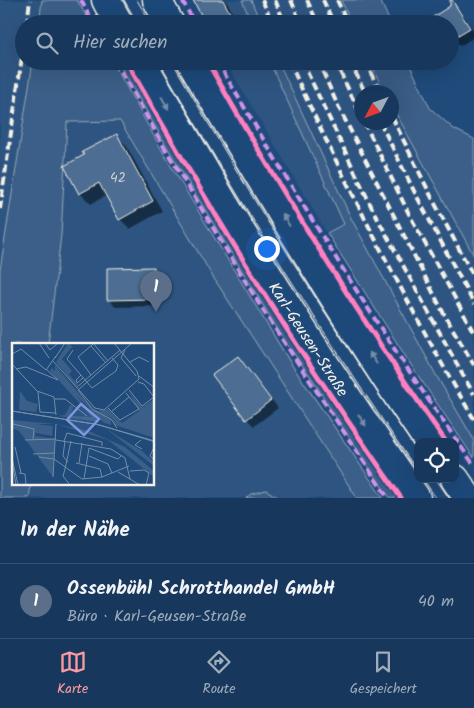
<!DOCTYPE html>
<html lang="de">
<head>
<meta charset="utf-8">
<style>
	body { margin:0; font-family:Kalam,sans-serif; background:#244365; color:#f1f3f6 }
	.controls { position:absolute; right:15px; bottom:15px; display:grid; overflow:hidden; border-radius:10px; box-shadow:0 5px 20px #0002 }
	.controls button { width:45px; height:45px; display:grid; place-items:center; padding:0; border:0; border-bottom:1px solid #365272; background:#17385c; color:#f1f3f6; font:25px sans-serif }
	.compass { position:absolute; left:354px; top:85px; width:45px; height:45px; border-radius:50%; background:#17385c; box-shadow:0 5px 20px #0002; rotate:229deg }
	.you { position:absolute; left:266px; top:248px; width:18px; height:18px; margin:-12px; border:4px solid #fff; border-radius:50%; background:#1a73e8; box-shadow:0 0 0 8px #1a73e833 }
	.badge { display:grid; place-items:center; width:32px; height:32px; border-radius:50%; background:#ff9aa2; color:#fff; font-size:16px; font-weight:700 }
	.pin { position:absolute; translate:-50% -41px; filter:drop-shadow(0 1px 2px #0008) }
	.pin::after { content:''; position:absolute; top:26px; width:18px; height:15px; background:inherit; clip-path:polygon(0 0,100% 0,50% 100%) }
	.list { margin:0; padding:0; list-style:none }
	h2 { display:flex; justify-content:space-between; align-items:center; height:65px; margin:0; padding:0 20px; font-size:21px }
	h2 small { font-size:16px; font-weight:400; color:#9eacbb }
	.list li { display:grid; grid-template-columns:32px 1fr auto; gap:15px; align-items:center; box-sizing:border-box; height:75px; padding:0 20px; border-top:1px solid #365272 }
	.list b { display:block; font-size:19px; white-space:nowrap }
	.list p { margin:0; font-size:16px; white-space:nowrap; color:#9eacbb }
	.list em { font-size:16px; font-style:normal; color:#9eacbb }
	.icon { flex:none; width:28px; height:28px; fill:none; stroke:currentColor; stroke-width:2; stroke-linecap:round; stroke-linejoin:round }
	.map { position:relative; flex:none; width:474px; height:498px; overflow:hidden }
	.search { position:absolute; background:#17385c; box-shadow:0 5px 20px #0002; left:15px; right:15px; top:15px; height:55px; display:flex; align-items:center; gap:12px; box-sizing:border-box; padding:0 18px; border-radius:28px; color:#9eacbb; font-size:19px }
	.sheet { height:140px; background:#17385c }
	nav { display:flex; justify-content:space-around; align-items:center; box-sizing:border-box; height:70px; border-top:1px solid #365272; background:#17385c; font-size:14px; color:#9eacbb }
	nav a { display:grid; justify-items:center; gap:2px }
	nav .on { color:#ff9aa2 }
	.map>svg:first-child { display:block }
</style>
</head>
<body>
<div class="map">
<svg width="474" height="498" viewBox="0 0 474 498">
	<rect width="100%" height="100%" fill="#1f4a7a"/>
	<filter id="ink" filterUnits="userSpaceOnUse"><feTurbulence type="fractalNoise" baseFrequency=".02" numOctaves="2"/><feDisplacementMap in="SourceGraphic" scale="10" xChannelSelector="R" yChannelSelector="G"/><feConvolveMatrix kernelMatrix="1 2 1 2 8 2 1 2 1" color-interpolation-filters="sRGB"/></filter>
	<g filter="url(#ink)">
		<path fill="#2d5581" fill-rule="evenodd" d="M0 0H66L62 24H24V61H57L14 344 0 448Z
			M191 0H242L252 24H204Z
			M251 0H380L391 24H261Z
			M225 61H269L345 224 327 233Z
			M278 61H408L430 108 474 193V440L436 375 351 218ZM362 92H392V122H362Z
			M125 87 181 183 241 280 300 374 373 482 368 498H29L31 484H154V344H48L61 235 67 122Z"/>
		<path fill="#3a5f88" stroke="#97a8b8" d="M42 0H77L91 24H39Z
			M242 0H251L261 24H252Z
			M341 0H380L391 24H352Z
			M33 61H112L169 163 291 364 383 498H357L213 277 120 121 67 122 61 235 48 344H14V484H31L29 498H0V270Z
			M117 61H123C208 211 299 357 397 498H390L384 490 329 407 313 380 286 343 177 164Z
			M269 61H278L351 218 436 375 474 440V458L411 365 327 233 344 224Z
			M370 61H408L430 108 454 129 474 139V256L392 106V92H384Z
			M266 490 279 498H246L251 494Z"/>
		<path fill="#0007" d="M194 0H226L239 24H207Z
			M454 5 461 12 474 32V37L460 46 450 34Z
			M116 135 126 145 162 211 130 229 120 219 107 195 91 204 80 193 66 167Z
			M153 269 160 276 161 306 116 307 109 300Z
			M238 358 245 365 278 408 254 426 247 419Z"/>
		<path fill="#4d6e92" stroke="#f4f1e8" d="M193 0H223L236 24H206Z
			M450 0H452L470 28 450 40V24H422L450 6Z
			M117 134 153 201 119 220 99 183 79 194 64 166 84 155 82 152Z
			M154 267V299L107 300V268Z
			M238 356 271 400 246 420 212 375Z"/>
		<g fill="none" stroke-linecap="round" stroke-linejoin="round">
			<defs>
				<path id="major" d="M106 0 119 24
					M157 0 170 24
					M141 61C187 141 233 221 283 299 325 367 371 432 416 498
					M191 61C221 113 252 164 283 215 330 292 378 368 429 442
					M455 479 468 498"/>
			</defs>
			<use href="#major" stroke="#f4f1e8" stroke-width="31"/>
			<use href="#major" stroke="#1f4a7a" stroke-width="28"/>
			<path stroke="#f4f1e8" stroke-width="1" d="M124 0 138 24
				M137 0 151 24
				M159 61C239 202 326 339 418 472
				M172 61C249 195 331 325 418 453
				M423 479 436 498
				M436 479 449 498"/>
			<path stroke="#f4f1e8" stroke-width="4" stroke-dasharray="8 4" stroke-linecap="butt" d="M262 0 273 24
				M275 0 285 24
				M291 0 301 24
				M307 0 318 24
				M323 0 334 24
				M337 0 348 24
				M27 24 30 0
				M289 61C319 127 351 192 384 256 413 311 442 366 474 419
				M302 61 374 212 465 379 474 394
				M318 61 337 104 444 314 474 365
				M335 61 362 118
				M350 61 365 92
				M365 61 380 92
				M392 117 433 200 474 277
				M364 122 409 214 474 333
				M380 122 414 191 474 304
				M0 209 24 43"/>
			<path stroke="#d193ec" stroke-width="4" stroke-dasharray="8 4" stroke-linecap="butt" d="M81 0 93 24
				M182 0 195 24
				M115 61 167 152 264 312 388 498
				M217 61C298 199 381 335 474 465"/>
			<defs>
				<path id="cycleway" d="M126 61C177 151 230 241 286 328 323 385 362 442 401 498
					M207 61C281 192 361 319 446 442"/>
			</defs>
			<use href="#cycleway" stroke="#1f4a7a" stroke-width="8"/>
			<use href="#cycleway" stroke="#ff80c0" stroke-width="5"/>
		</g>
		<defs><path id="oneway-solid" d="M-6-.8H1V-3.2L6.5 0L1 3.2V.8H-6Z" transform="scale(1.25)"/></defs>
		<g fill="#748da6">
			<use href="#oneway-solid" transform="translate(165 103) rotate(60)"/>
			<use href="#oneway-solid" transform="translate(286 220) rotate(-121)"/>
			<use href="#oneway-solid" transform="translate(373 358) rotate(-123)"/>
			<use href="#oneway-solid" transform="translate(362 420) rotate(57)"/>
		</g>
	</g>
	<g text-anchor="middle" stroke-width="4.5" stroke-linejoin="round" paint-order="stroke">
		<g font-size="14" fill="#cad0d2">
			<text x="118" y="182">42</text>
		</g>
		<g font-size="16" fill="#f4f1e8" stroke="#1f4a7a">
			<text transform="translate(309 339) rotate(57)" y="6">Karl-Geusen-Straße</text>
		</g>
	</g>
	<g transform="translate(12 343)">
		<rect width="142" height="142" fill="#1f4a7a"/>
		<path d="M56 0 65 8 60 4 50 16 60 28 57 31 66 42 63 43 44 19ZM43 22 79 65 99 76V82L92 80 64 52 87 79 45 73 53 72 58 62 62 63 58 73 80 74 38 28 40 25 43 28ZM8 48 15 58 26 61 24 69 7 67ZM117 49 130 64 141 57 142 95 103 82 100 75 85 69 74 58 86 68 96 66 110 80 127 68ZM0 77 43 81H25L41 83 40 93 24 90 23 93 43 96 41 134 7 88 0 85ZM44 81 77 88 113 104 142 128V134L96 97ZM93 85 130 108 142 119V123Z" fill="#3a5f88"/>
		<path fill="none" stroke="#748da6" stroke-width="1" d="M27 0 37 15M33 0 38 7 46 0M81 0 96 18M79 3 94 20M61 7 55 16 80 45 104 28 106 22 100 15M113 7 109 15 124 33M0 11 9 6 34 27 44 13M43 15 53 0M41 18 83 65 92 67 127 36 125 28 102 0M118 19 127 14 137 19M0 21 25 48 42 54 44 72M4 26 14 24 46 37M34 26 46 37M69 32 64 37 65 40 71 35M79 32 66 14 81 1M127 33 143 45M64 45 108 7M117 47 130 63 142 54 132 41 126 39M26 49 28 69 44 70M43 56H53L75 73M96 65 108 77 127 66 114 50M0 68 88 82 143 99M0 68 83 81 143 98M99 69 117 54M1 81 22 86 21 96M105 85 99 76 81 67 66 47 120 0M13 97 44 96M44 97 99 106 113 115 118 136M129 97 123 102 130 106M52 98 55 90 90 99V103M53 98 51 113 56 119M143 102 138 113 143 118M3 104 9 130M77 105 106 116 110 112M21 111 42 110M77 113 96 121 100 130M27 114 42 116M0 115 6 142M42 116 70 136 90 134 117 123M0 118 4 142M64 120 88 126 90 134M67 120 70 100M53 126 59 98M53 126 51 133 58 142M118 128 132 127 137 130 134 142M106 129 128 142M7 130 13 131 14 142M41 134 44 81M72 136 77 105"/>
		<path fill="#7e97df" fill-opacity="0.15" stroke="#7e97df" stroke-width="2.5" d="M69 61 87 76 72 92 55 77Z"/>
		<rect width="142" height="142" fill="none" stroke="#f4f1e8" stroke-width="2.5"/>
	</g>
</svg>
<div class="controls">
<button><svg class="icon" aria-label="locate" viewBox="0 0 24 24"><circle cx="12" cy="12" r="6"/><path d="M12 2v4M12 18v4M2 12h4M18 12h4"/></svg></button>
</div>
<svg class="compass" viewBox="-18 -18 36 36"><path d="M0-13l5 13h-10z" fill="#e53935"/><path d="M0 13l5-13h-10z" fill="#9eacbb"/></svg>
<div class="you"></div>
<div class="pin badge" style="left:156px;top:312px;background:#5c6f8a">1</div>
<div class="search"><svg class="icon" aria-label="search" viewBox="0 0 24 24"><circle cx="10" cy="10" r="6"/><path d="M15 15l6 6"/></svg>Hier suchen</div>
</div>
<section class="sheet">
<h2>In der Nähe<small></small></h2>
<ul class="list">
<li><span class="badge" style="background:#5c6f8a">1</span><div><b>Ossenbühl Schrotthandel GmbH</b><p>Büro · Karl-Geusen-Straße</p></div><em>40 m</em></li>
</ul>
</section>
<nav>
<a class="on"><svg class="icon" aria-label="map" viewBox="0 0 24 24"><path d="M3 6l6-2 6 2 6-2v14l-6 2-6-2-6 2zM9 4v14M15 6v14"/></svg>Karte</a>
<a><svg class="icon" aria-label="directions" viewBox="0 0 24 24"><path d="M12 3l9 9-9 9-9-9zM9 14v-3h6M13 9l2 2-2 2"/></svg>Route</a>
<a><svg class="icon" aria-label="saved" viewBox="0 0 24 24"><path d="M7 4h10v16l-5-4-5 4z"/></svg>Gespeichert</a>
</nav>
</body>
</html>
